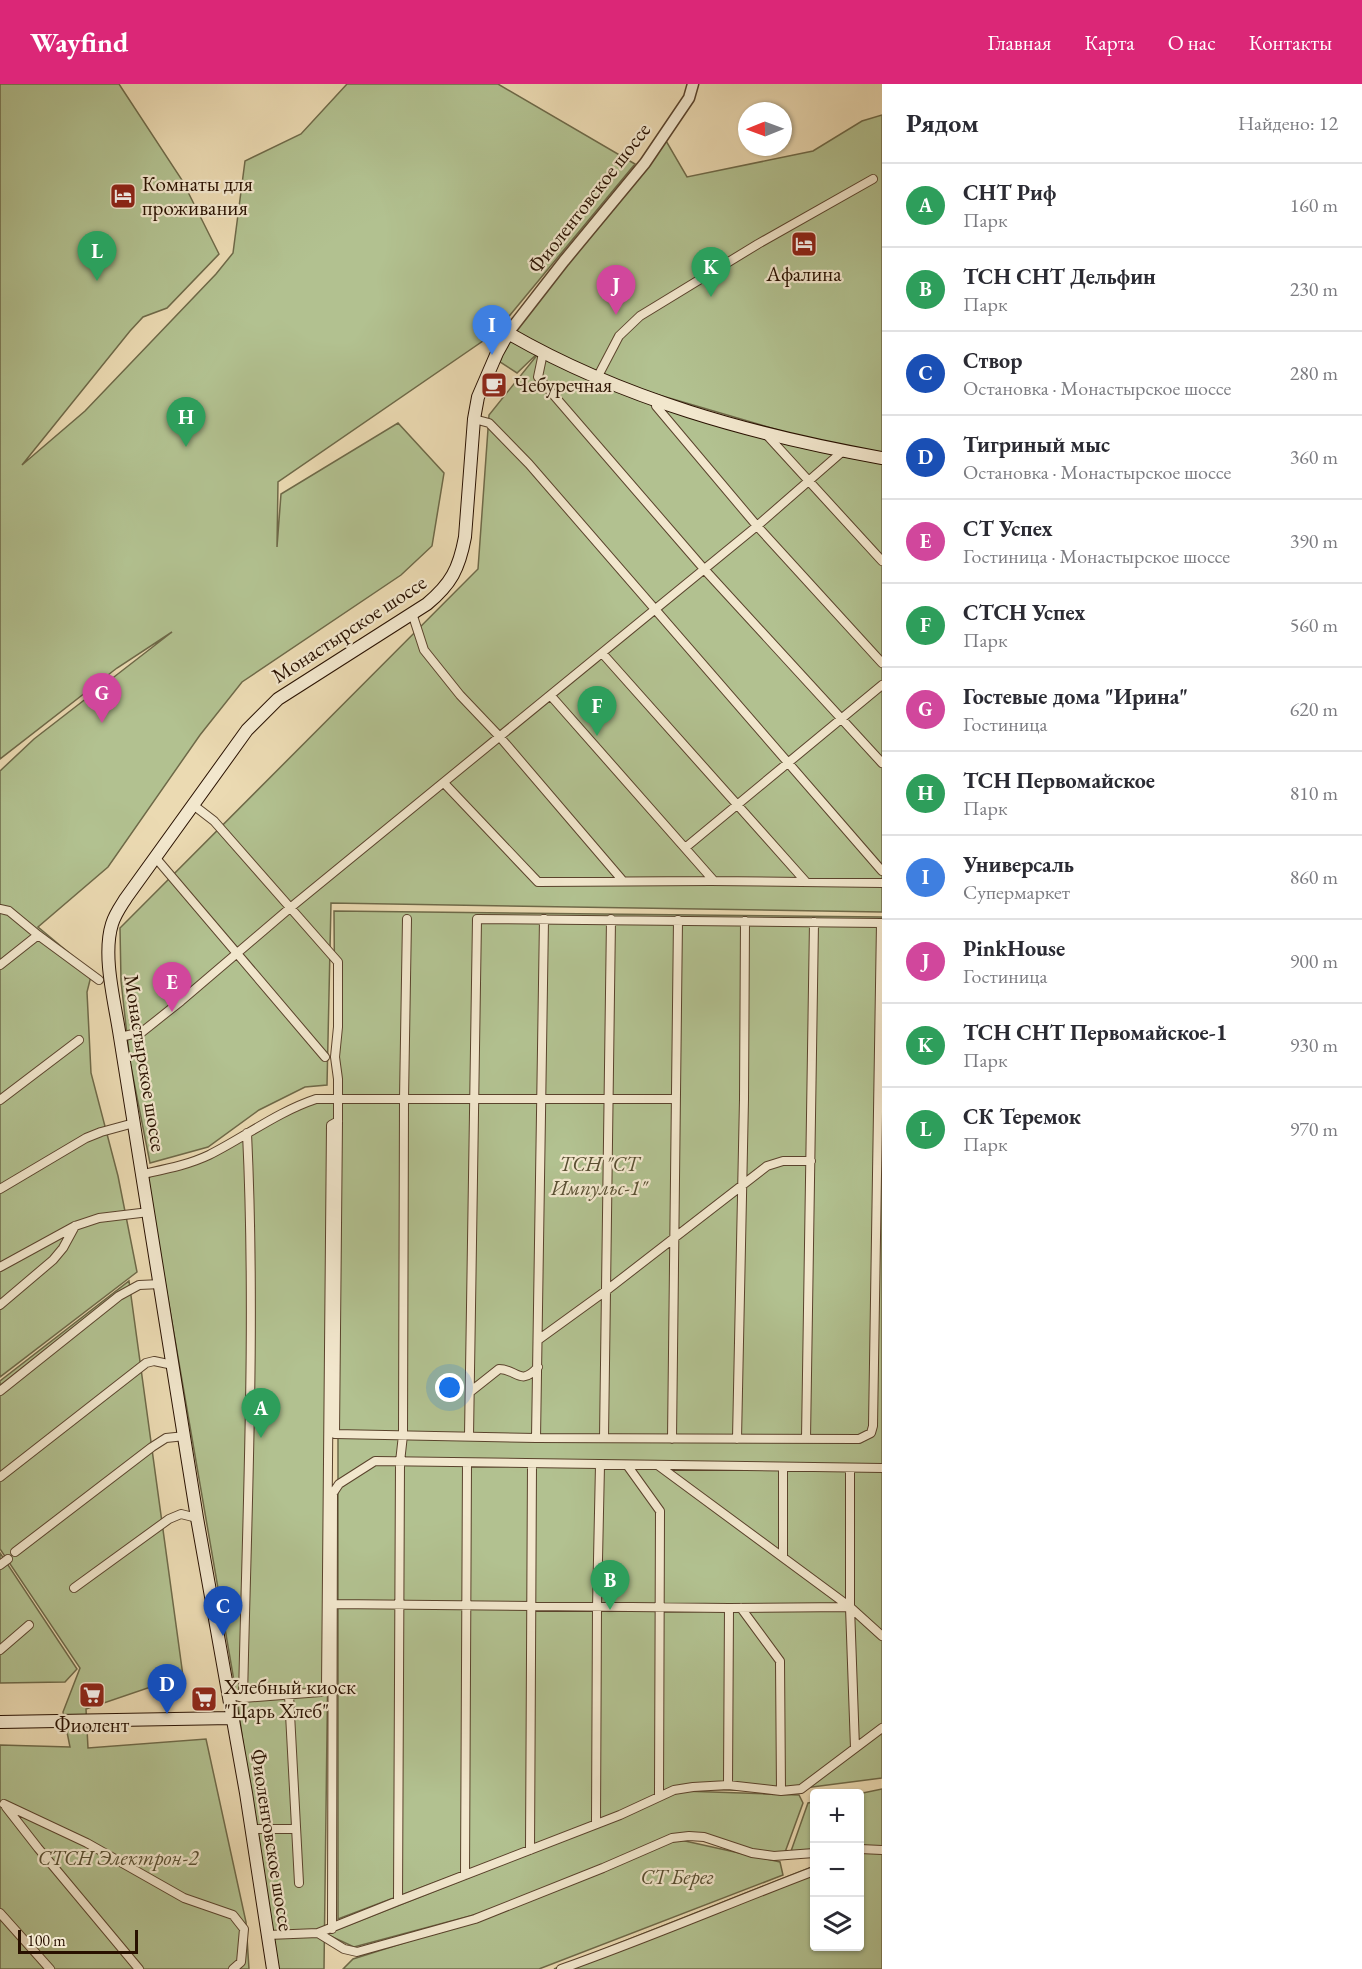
<!DOCTYPE html>
<html lang="ru">
<head>
<meta charset="utf-8">
<style>
	body { margin:0; font-family:"EB Garamond",serif; background:#f2f2f3; color:#2b2b33 }
	.controls { position:absolute; right:18px; bottom:18px; display:grid; overflow:hidden; border-radius:6px; box-shadow:0 2px 4px #0004 }
	.controls button { width:54px; height:54px; display:grid; place-items:center; padding:0; border:0; border-bottom:2px solid #e1e1e2; background:#fff; color:#2b2b33; font:30px sans-serif }
	.compass { position:absolute; left:738px; top:18px; width:54px; height:54px; border-radius:50%; background:#fff; box-shadow:0 2px 4px #0004; rotate:269deg }
	.scale { position:absolute; left:18px; bottom:15px; width:120px; box-sizing:border-box; padding-left:6px; border:3px solid #291100; border-top:0; font-size:16px; line-height:21px; white-space:nowrap; color:#291100; -webkit-text-stroke:4px #f2e7cd; paint-order:stroke }
	.you { position:absolute; left:450px; top:1304px; width:21px; height:21px; margin:-15px; border:4px solid #fff; border-radius:50%; background:#1a73e8; box-shadow:0 0 0 9px #1a73e833 }
	.badge { display:grid; place-items:center; width:39px; height:39px; border-radius:50%; background:#db2777; color:#fff; font-size:20px; font-weight:700 }
	.pin { position:absolute; translate:-50% -50px; filter:drop-shadow(0 2px 3px #0008) }
	.pin::after { content:''; position:absolute; top:32px; width:21px; height:18px; background:inherit; clip-path:polygon(0 0,100% 0,50% 100%) }
	.list { margin:0; padding:0; list-style:none }
	h2 { display:flex; justify-content:space-between; align-items:center; height:78px; margin:0; padding:0 24px; font-size:26px }
	h2 small { font-size:20px; font-weight:400; color:#7c7c81 }
	.list li { display:grid; grid-template-columns:39px 1fr auto; gap:18px; align-items:center; box-sizing:border-box; height:84px; padding:0 24px; border-top:2px solid #e1e1e2 }
	.list b { display:block; font-size:22px; white-space:nowrap }
	.list p { margin:0; font-size:20px; white-space:nowrap; color:#7c7c81 }
	.list em { font-size:20px; font-style:normal; color:#7c7c81 }
	.icon { flex:none; width:33px; height:33px; fill:none; stroke:currentColor; stroke-width:2; stroke-linecap:round; stroke-linejoin:round }
	.map { position:relative; flex:none; width:882px; height:1885px; overflow:hidden }
	header { display:flex; align-items:center; gap:36px; box-sizing:border-box; height:84px; padding:0 30px; background:#db2777; color:#fff }
	header strong { font-size:28px }
	nav { display:flex; gap:33px; margin-inline-start:auto; font-size:21px }
	main { display:flex }
	aside { flex:1; background:#fff }
	.map>svg:first-child { display:block }
</style>
</head>
<body>
<header>
<strong>Wayfind</strong>
<nav><a>Главная</a><a>Карта</a><a>О нас</a><a>Контакты</a></nav>
</header>
<main>
<div class="map">
<svg width="882" height="1885" viewBox="0 0 882 1885">
	<rect width="100%" height="100%" fill="#ebdab2"/>
	<filter id="stains"><feTurbulence type="fractalNoise" baseFrequency=".00333" numOctaves="4"/><feColorMatrix values="0 0 0 0 .2 0 0 0 0 .09 0 0 0 0 .02 0 0 0 .5 -.17"/></filter>
	<radialGradient id="worn" r=".72"><stop offset=".6" stop-color="#630" stop-opacity="0"/><stop offset="1" stop-color="#630" stop-opacity=".3"/></radialGradient>
	<path fill="#b2c190" stroke="#6e6948" stroke-width="1.5" d="M0 0H119L182 96 219 170 167 224 143 233 130 247 22 381 85 327 216 190 233 169 245 77 301 50 347 0H498L635 80 496 248 278 398 277 463 281 410 398 339 444 389 432 462 401 491 242 598 200 651 108 783 38 843 92 888 87 908 91 989 118 1092 137 1188 0 1293V687L34 655 172 548 117 584 0 675Z
		M882 31V371L843 365 618 299 747 341 848 368 882 374V828L331 819 327 1001 305 1003 259 1026 208 1063 150 1079 130 978 121 897 120 844 478 485 489 331 542 265 517 289 500 278 507 256 567 176 665 55 687 93 813 67 862 37Z
		M334 827 882 833V1694L781 1707 682 1705 338 1835V1353Z
		M312 1016H335L324 1885H273L237 1614 147 1094 232 1057Z
		M129 1197 183 1592 86 1625 88 1664 206 1655 246 1838 249 1885H0V1661L70 1663 63 1628 80 1584 0 1465V1297Z
		M0 1469 77 1585 65 1598 0 1599Z
		M882 1705V1763L860 1762V1710H858Z
		M682 1707 799 1711 803 1719 784 1771H774L678 1750 485 1828 354 1863 326 1850 623 1733 661 1715Z
		M814 1718V1767L790 1770 808 1719Z
		M676 1755 780 1778 783 1791 539 1885H343L353 1875 492 1831Z
		M860 1768H882V1885H554L814 1782V1862H860Z"/>
	<g fill="none" stroke-linecap="round" stroke-linejoin="round">
		<defs>
			<path id="minor" d="M543 269 538 293 704 485 882 679
				M597 294 619 252 640 232 758 160 873 95
				M657 315 656 322 757 442 882 579
				M474 335 489 339 529 380 882 787
				M765 349 882 477
				M412 529 424 566 460 611 499 652 623 797
				M602 569 806 798
				M551 612 714 797
				M444 699 538 798 711 797 882 799
				M192 720 214 737 338 878V943L335 973 338 995V1037L335 1350 536 1354 859 1355 871 1349 873 1342 881 839 477 835 469 1352
				M685 764 882 601
				M155 773 325 973
				M0 825 9 827 38 851 99 896
				M0 881 38 851
				M120 953 142 948 181 917 290 824 757 442 843 367
				M0 1016 79 956
				M143 1090C166 1085 188 1081 209 1071 245 1053 277 1028 316 1015H675
				M0 1105 86 1054 101 1048 134 1039
				M0 1183 75 1142 99 1134 149 1128
				M0 1221 53 1176 63 1164 75 1142
				M538 1256 607 1206 767 1082 783 1077H811
				M0 1307 119 1212 139 1201 161 1200
				M470 1308 499 1285C517 1285 520 1303 538 1283
				M536 1354 544 835
				M604 1354 611 835
				M672 1355 678 836
				M737 1355 744 1015 745 837
				M806 1355 814 838
				M627 1381 660 1427 659 1711
				M659 1382 850 1523 882 1552
				M783 1383V1473
				M850 1384V1523L855 1664
				M0 1393 146 1279 154 1277 173 1281
				M15 1468 152 1363 166 1354 185 1352
				M0 1481 8 1475
				M74 1504 169 1435 181 1430 197 1434
				M333 1520 729 1524 850 1523
				M741 1524 780 1577 781 1707
				M0 1566 29 1541
				M228 1610 243 1614 321 1608 326 1603 331 1041 338 1037
				M289 1611 299 1799
				M243 1614C247 1426 256 1237 247 1049
				M728 1701 729 1524
				M4 1720 87 1759 184 1814 233 1831 244 1845 241 1878 233 1885
				M6 1723 38 1764 139 1885
				M596 1740 597 1523 600 1381
				M251 1745H296
				M860 1765 882 1766
				M530 1766 532 1380
				M465 1791 467 1379
				M398 1817 400 1378 403 1351 404 1015 407 835
				M0 1829 50 1885
				M332 1845 333 1409 339 1400 375 1377 882 1384
				M318 1849 398 1817 620 1731 674 1706 693 1703 728 1701 781 1707 801 1705 882 1644
				M268 1851 318 1849 344 1865 357 1868 475 1835 603 1784 672 1754 689 1752 704 1753 752 1769 774 1772 814 1769
				M561 1885C646 1855 730 1819 814 1787"/>
			<path id="tertiary" d="M508 249 564 177 645 79 689 14 693 0"/>
			<path id="secondary" d="M0 1638 232 1634
				M273 1885 246 1709 197 1434 120 953C115 919 102 872 112 840 115 830 121 822 126 814L247 646 278 615 427 520C451 500 459 485 465 453L474 335 478 313 497 269 508 249C622 315 753 351 882 374"/>
		</defs>
		<use href="#minor" stroke="#5a432c" stroke-width="10"/>
		<use href="#tertiary" stroke="#5a432c" stroke-width="13"/>
		<use href="#secondary" stroke="#291100" stroke-width="14"/>
		<use href="#minor" stroke="#f2e7cd" stroke-width="8"/>
		<use href="#tertiary" stroke="#f2e7cd" stroke-width="10"/>
		<use href="#secondary" stroke="#f2e7cd" stroke-width="12"/>
	</g>
	<defs>
		<symbol id="hotel-square" viewBox="-11 -11 22 22"><rect x="-9" y="-9" width="18" height="18" rx="4" fill="#8f2418" stroke="#f2e7cd"/><path d="M-6-4.5h1.5V1H6V5H4.5V3h-9V5H-6ZM-4 0a1.8 1.8 0 1 1 3.6 0ZM.5 0V-2.5h3Q6-2.5 6 0Z" fill="#fff"/></symbol>
		<symbol id="cafe-square" viewBox="-11 -11 22 22"><rect x="-9" y="-9" width="18" height="18" rx="4" fill="#8f2418" stroke="#f2e7cd"/><path d="M-5.5-4.5H6V0H3Q3 3.5 0 3.5H-2.5Q-5.5 3.5-5.5 0ZM3-3.2v2h1.7v-2ZM-6 4.5H4V6H-6Z" fill="#fff"/></symbol>
		<symbol id="supermarket-square" viewBox="-11 -11 22 22"><rect x="-9" y="-9" width="18" height="18" rx="4" fill="#8f2418" stroke="#f2e7cd"/><path d="M-6-5.5h2.5l.6 2H6L4.5 2H-2.5L-4.4-4H-6ZM-1.5 3.2a1.3 1.3 0 1 0 .1 0ZM3 3.2a1.3 1.3 0 1 0 .1 0Z" fill="#fff"/></symbol>
	</defs>
	<g fill-rule="evenodd">
		<use href="#hotel-square" x="108" y="97" width="30" height="30"/>
		<use href="#hotel-square" x="789" y="145" width="30" height="30"/>
		<use href="#cafe-square" x="479" y="286" width="30" height="30"/>
		<use href="#supermarket-square" x="77" y="1596" width="30" height="30"/>
		<use href="#supermarket-square" x="189" y="1600" width="30" height="30"/>
	</g>
	<g text-anchor="middle" stroke-width="4.5" stroke-linejoin="round" paint-order="stroke">
		<g font-size="21" fill="#291100" stroke="#f2e7cd" text-anchor="start">
			<text x="142" y="107">Комнаты для<tspan x="142" dy="24">проживания</tspan></text>
			<text x="804" y="197" text-anchor="middle">Афалина</text>
			<text x="514" y="308">Чебуречная</text>
			<text x="224" y="1610">Хлебный киоск<tspan x="224" dy="24">"Царь Хлеб"</tspan></text>
			<text x="92" y="1648" text-anchor="middle">Фиолент</text>
		</g>
		<g font-size="21" fill="#291100" stroke="#f2e7cd">
			<text transform="translate(589 114) rotate(-52)" y="7">Фиолентовское шоссе</text>
			<text transform="translate(349 545) rotate(-33)" y="7">Монастырское шоссе</text>
			<text transform="translate(145 979) rotate(81)" y="7">Монастырское шоссе</text>
			<text transform="translate(272 1756) rotate(81)" y="7">Фиолентовское шоссе</text>
		</g>
		<g font-size="21" font-style="italic" fill="#594f32" stroke="#f2e7cd">
			<text x="599" y="1087">ТСН "СТ<tspan x="599" dy="24">Импульс-1"</tspan></text>
			<text x="118" y="1781">СТСН Электрон-2</text>
			<text x="677" y="1800">СТ Берег</text>
		</g>
	</g>
	<rect width="100%" height="100%" filter="url(#stains)"/>
	<rect width="100%" height="100%" fill="url(#worn)"/>
</svg>
<div class="controls">
<button>+</button>
<button>−</button>
<button><svg class="icon" aria-label="layers" viewBox="0 0 24 24"><path d="M12 4l9 5-9 5-9-5zM3 14l9 5 9-5"/></svg></button>
</div>
<svg class="compass" viewBox="-18 -18 36 36"><path d="M0-13l5 13h-10z" fill="#e53935"/><path d="M0 13l5-13h-10z" fill="#7c7c81"/></svg>
<div class="scale">100 m</div>
<div class="you"></div>
<div class="pin badge" style="left:261px;top:1354px;background:#2e9e5b">A</div>
<div class="pin badge" style="left:610px;top:1526px;background:#2e9e5b">B</div>
<div class="pin badge" style="left:223px;top:1552px;background:#1a4fb4">C</div>
<div class="pin badge" style="left:167px;top:1630px;background:#1a4fb4">D</div>
<div class="pin badge" style="left:172px;top:928px;background:#d1479c">E</div>
<div class="pin badge" style="left:597px;top:652px;background:#2e9e5b">F</div>
<div class="pin badge" style="left:102px;top:639px;background:#d1479c">G</div>
<div class="pin badge" style="left:186px;top:363px;background:#2e9e5b">H</div>
<div class="pin badge" style="left:492px;top:271px;background:#3f7fe0">I</div>
<div class="pin badge" style="left:616px;top:231px;background:#d1479c">J</div>
<div class="pin badge" style="left:711px;top:213px;background:#2e9e5b">K</div>
<div class="pin badge" style="left:97px;top:197px;background:#2e9e5b">L</div>
</div>
<aside>
<h2>Рядом<small>Найдено: 12</small></h2>
<ul class="list">
<li><span class="badge" style="background:#2e9e5b">A</span><div><b>СНТ Риф</b><p>Парк</p></div><em>160 m</em></li>
<li><span class="badge" style="background:#2e9e5b">B</span><div><b>ТСН СНТ Дельфин</b><p>Парк</p></div><em>230 m</em></li>
<li><span class="badge" style="background:#1a4fb4">C</span><div><b>Створ</b><p>Остановка · Монастырское шоссе</p></div><em>280 m</em></li>
<li><span class="badge" style="background:#1a4fb4">D</span><div><b>Тигриный мыс</b><p>Остановка · Монастырское шоссе</p></div><em>360 m</em></li>
<li><span class="badge" style="background:#d1479c">E</span><div><b>СТ Успех</b><p>Гостиница · Монастырское шоссе</p></div><em>390 m</em></li>
<li><span class="badge" style="background:#2e9e5b">F</span><div><b>СТСН Успех</b><p>Парк</p></div><em>560 m</em></li>
<li><span class="badge" style="background:#d1479c">G</span><div><b>Гостевые дома &quot;Ирина&quot;</b><p>Гостиница</p></div><em>620 m</em></li>
<li><span class="badge" style="background:#2e9e5b">H</span><div><b>ТСН Первомайское</b><p>Парк</p></div><em>810 m</em></li>
<li><span class="badge" style="background:#3f7fe0">I</span><div><b>Универсаль</b><p>Супермаркет</p></div><em>860 m</em></li>
<li><span class="badge" style="background:#d1479c">J</span><div><b>PinkHouse</b><p>Гостиница</p></div><em>900 m</em></li>
<li><span class="badge" style="background:#2e9e5b">K</span><div><b>ТСН СНТ Первомайское-1</b><p>Парк</p></div><em>930 m</em></li>
<li><span class="badge" style="background:#2e9e5b">L</span><div><b>СК Теремок</b><p>Парк</p></div><em>970 m</em></li>
</ul>
</aside>
</main>
</body>
</html>
